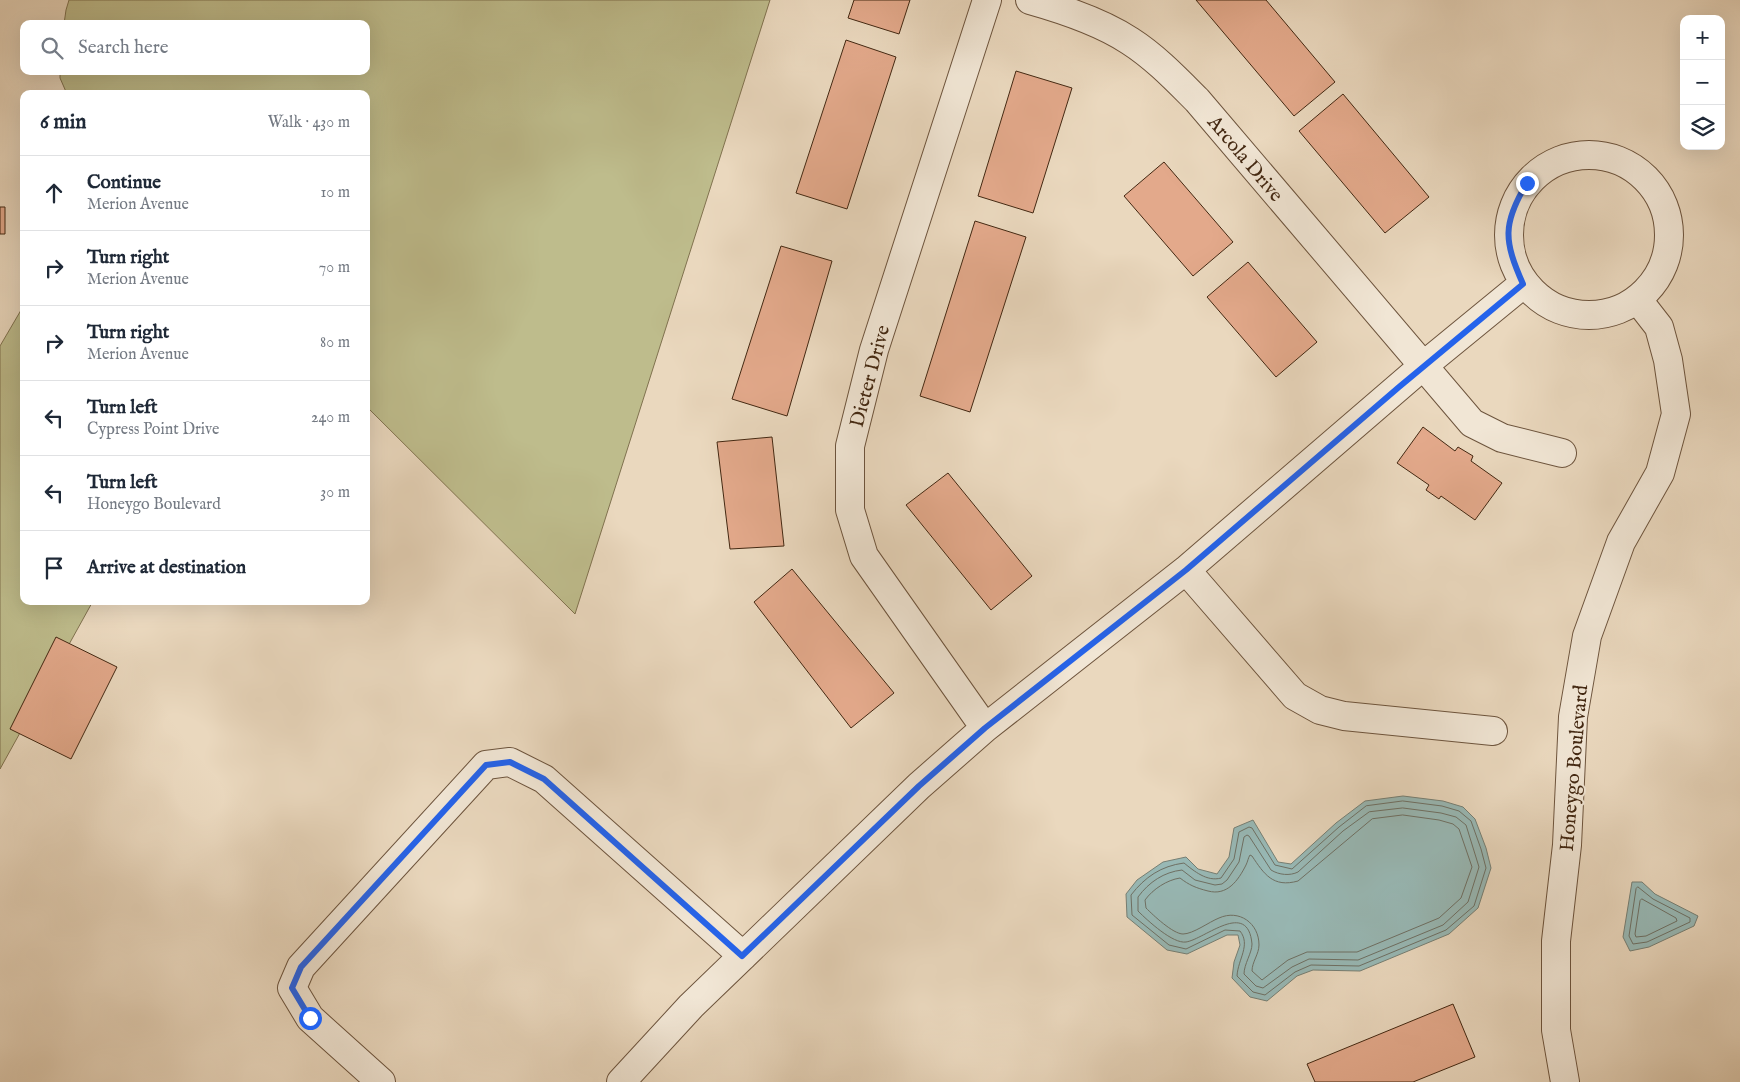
<!DOCTYPE html>
<html lang="en">
<head>
<meta charset="utf-8">
<style>
	body { margin:0; font-family:"IM FELL English",serif; background:#f6f6f7; color:#1f2937 }
	.controls { position:absolute; right:15px; top:15px; display:grid; overflow:hidden; border-radius:10px; box-shadow:0 5px 20px #0002 }
	.controls button { width:45px; height:45px; display:grid; place-items:center; padding:0; border:0; border-bottom:1px solid #e0e1e3; background:#fff; color:#1f2937; font:25px sans-serif }
	.stop { position:absolute; width:15px; height:15px; margin:-11px; border:4px solid #2563eb; border-radius:50%; background:#fff }
	.stop.end { background:#2563eb; border-color:#fff; box-shadow:0 1px 5px #0008 }
	.list { margin:0; padding:0; list-style:none }
	h2 { display:flex; justify-content:space-between; align-items:center; height:65px; margin:0; padding:0 20px; font-size:21px }
	h2 small { font-size:16px; font-weight:400; color:#747a83 }
	.list li { display:grid; grid-template-columns:32px 1fr auto; gap:15px; align-items:center; box-sizing:border-box; height:75px; padding:0 20px; border-top:1px solid #e0e1e3 }
	.list b { display:block; font-size:19px; white-space:nowrap }
	.list p { margin:0; font-size:16px; white-space:nowrap; color:#747a83 }
	.list em { font-size:16px; font-style:normal; color:#747a83 }
	.icon { flex:none; width:28px; height:28px; fill:none; stroke:currentColor; stroke-width:2; stroke-linecap:round; stroke-linejoin:round }
	.map { position:relative; flex:none; width:1740px; height:1082px; overflow:hidden }
	.search { position:absolute; background:#fff; box-shadow:0 5px 20px #0002; left:20px; top:20px; width:350px; height:55px; display:flex; align-items:center; gap:12px; box-sizing:border-box; padding:0 18px; border-radius:10px; color:#747a83; font-size:19px }
	.panel { position:absolute; background:#fff; box-shadow:0 5px 20px #0002; left:20px; top:90px; width:350px; height:515px; border-radius:10px }
	.map>svg:first-child { display:block }
</style>
</head>
<body>
<div class="map">
<svg width="1740" height="1082" viewBox="0 0 1740 1082">
	<rect width="100%" height="100%" fill="#ead8be"/>
	<filter id="stains"><feTurbulence type="fractalNoise" baseFrequency=".004" numOctaves="4"/><feColorMatrix values="0 0 0 0 .2 0 0 0 0 .09 0 0 0 0 .02 0 0 0 .5 -.17"/></filter>
	<radialGradient id="worn" r=".72"><stop offset=".6" stop-color="#630" stop-opacity="0"/><stop offset="1" stop-color="#630" stop-opacity=".3"/></radialGradient>
	<path fill="#bebc8c" stroke="#80724f" d="M69 0H770L575 614 366 406V94H67L60 78V71H366V24H64L66 10Z
		M24 305V601H93L0 769V346Z"/>
	<path fill="#98b9b6" stroke="#767f74" d="M1403 796 1443 801 1463 807 1475 819 1486 848 1491 868 1478 908 1449 934 1360 971 1313 970 1297 976 1267 1001 1250 997 1232 978 1234 962 1240 945 1238 935H1227L1187 954 1167 950 1127 917 1126 894 1137 880 1163 862 1186 857 1198 869 1217 874 1229 857 1234 828 1253 820 1278 862 1291 864 1336 823 1365 801Z
		M1632 882H1642L1655 894 1698 916 1694 926 1649 947 1630 951 1623 937Z"/>
	<g fill="none" stroke-linecap="round" stroke-linejoin="round">
		<path stroke="#6e7064" stroke-width="1" d="M1403 801 1442 806 1459 811 1471 821 1481 849 1486 868 1474 906 1446 930 1359 966 1311 965 1295 972 1265 995 1253 992 1237 976C1238 959 1251 945 1240 931L1225 930 1186 949 1169 945 1132 915 1131 895C1145 877 1161 866 1184 863 1194 871 1207 882 1221 878L1234 859 1239 832 1249 827 1252 828 1275 865 1292 869 1339 827 1366 806Z
			M1403 808 1441 813 1456 817 1466 825 1479 867 1468 902 1443 925 1358 960 1309 959 1292 967 1263 988 1256 986 1244 974C1244 964 1252 953 1252 944 1248 899 1205 939 1186 942 1173 944 1148 921 1138 911V897C1149 882 1164 872 1182 870L1195 880 1215 885 1222 884 1227 880 1239 862 1244 837 1247 835 1249 836 1271 870C1279 875 1290 876 1298 872L1343 831 1369 812Z
			M1403 815 1439 820 1453 824 1459 829 1472 867 1461 898 1439 918 1357 952H1307L1288 960 1262 980 1252 971C1252 962 1259 954 1259 945 1259 923 1239 909 1219 918 1209 922 1193 934 1183 934 1173 934 1153 915 1146 908L1145 900C1153 889 1167 880 1180 878 1189 885 1196 888 1208 891 1227 896 1238 881 1246 865 1248 861 1248 858 1250 855L1252 856C1264 874 1273 888 1298 881L1372 819Z
			M1638 887 1653 899 1690 918V922L1647 942 1633 944 1629 936 1636 889Z
			M1642 899 1676 918 1677 921 1646 936 1636 937 1635 934 1640 901Z"/>
	</g>
	<path fill="#e3a98b" stroke="#432812" d="M854 0H910L899 34 848 18Z
		M1196 0H1266L1335 82 1294 116Z
		M846 40 896 57 847 209 796 193Z
		M1016 71 1072 88 1033 213 978 196Z
		M1343 94 1429 197 1385 233 1299 131Z
		M1164 162 1233 242 1193 276 1124 196Z
		M0 207H5V234H0Z
		M975 221 1026 237 970 412 920 396Z
		M781 246 832 261 787 416 732 399Z
		M1248 262 1317 342 1276 377 1207 297Z
		M1423 427 1455 451 1458 447 1473 456 1471 461 1502 483 1475 520 1441 496 1439 499 1426 490 1429 485 1397 463Z
		M772 437 784 546 730 549 717 442Z
		M948 473 1032 576 991 610 906 505Z
		M792 569 894 693 851 728 754 602Z
		M56 637 117 667 71 759 10 729Z
		M1453 1004 1475 1057 1413 1082H1315L1307 1064Z"/>
	<g fill="none" stroke-linecap="round" stroke-linejoin="round">
		<defs>
			<path id="minor" d="M1030 0C1062 9 1103 23 1130 41 1155 57 1176 79 1197 100L1472 423 1502 438 1562 453
				M1509 235a80 80 0 1 1 160 0a80 80 0 1 1-160 0Z
				M1186 570 1295 696 1320 710 1344 716 1493 731
				M985 728 864 556 850 510V446L874 350 987 0
				M381 1082 310 1018 292 988 301 967 486 765 510 762 544 779 743 956
				M621 1082 691 1006 919 786 985 728 1186 570 1423 366 1523 284
				M1565 1082 1556 1030V941L1567 845 1573 717 1587 636 1621 542 1660 473 1676 414 1668 360 1659 327 1638 300"/>
		</defs>
		<use href="#minor" stroke="#6d543d" stroke-width="30"/>
		<use href="#minor" stroke="#f1e6d5" stroke-width="28"/>
	</g>
	<g fill="none" stroke-linecap="round" stroke-linejoin="round">
		<path stroke="#2563eb" stroke-width="6" d="M310 1018 292 988 301 967 486 765 510 762 544 779 742 956 919 786 985 728 1186 570 1399 387 1523 284C1504 241 1502 224 1527 183"/>
	</g>
	<g text-anchor="middle" stroke-width="4" stroke-linejoin="round" paint-order="stroke">
		<g font-size="20" fill="#432812" stroke="#f1e6d5">
			<text transform="translate(1246 158) rotate(50)" y="7">Arcola Drive</text>
			<text transform="translate(869 376) rotate(-75)" y="7">Dieter Drive</text>
			<text transform="translate(1573 768) rotate(-85)" y="7">Honeygo Boulevard</text>
		</g>
	</g>
	<rect width="100%" height="100%" filter="url(#stains)"/>
	<rect width="100%" height="100%" fill="url(#worn)"/>
</svg>
<div class="controls">
<button>+</button>
<button>−</button>
<button><svg class="icon" aria-label="layers" viewBox="0 0 24 24"><path d="M12 4l9 5-9 5-9-5zM3 14l9 5 9-5"/></svg></button>
</div>
<div class="stop" style="left:310px;top:1018px"></div>
<div class="stop end" style="left:1527px;top:183px"></div>
<div class="search"><svg class="icon" aria-label="search" viewBox="0 0 24 24"><circle cx="10" cy="10" r="6"/><path d="M15 15l6 6"/></svg>Search here</div>
<section class="panel">
<h2>6 min<small>Walk · 430 m</small></h2>
<ul class="list">
<li><svg class="icon" aria-label="ahead" viewBox="0 0 24 24"><path d="M12 20V5M6 11l6-6 6 6"/></svg><div><b>Continue</b><p>Merion Avenue</p></div><em>10 m</em></li>
<li><svg class="icon" aria-label="right" viewBox="0 0 24 24"><path d="M7 20v-9h11M14 6l5 5-5 5"/></svg><div><b>Turn right</b><p>Merion Avenue</p></div><em>70 m</em></li>
<li><svg class="icon" aria-label="right" viewBox="0 0 24 24"><path d="M7 20v-9h11M14 6l5 5-5 5"/></svg><div><b>Turn right</b><p>Merion Avenue</p></div><em>80 m</em></li>
<li><svg class="icon" aria-label="left" viewBox="0 0 24 24"><path d="M17 20v-9H6M10 6l-5 5 5 5"/></svg><div><b>Turn left</b><p>Cypress Point Drive</p></div><em>240 m</em></li>
<li><svg class="icon" aria-label="left" viewBox="0 0 24 24"><path d="M17 20v-9H6M10 6l-5 5 5 5"/></svg><div><b>Turn left</b><p>Honeygo Boulevard</p></div><em>30 m</em></li>
<li><svg class="icon" aria-label="arrive" viewBox="0 0 24 24"><path d="M6 21V4h12l-3 4 3 4H6"/></svg><div><b>Arrive at destination</b></div></li>
</ul>
</section>
</div>
</body>
</html>
